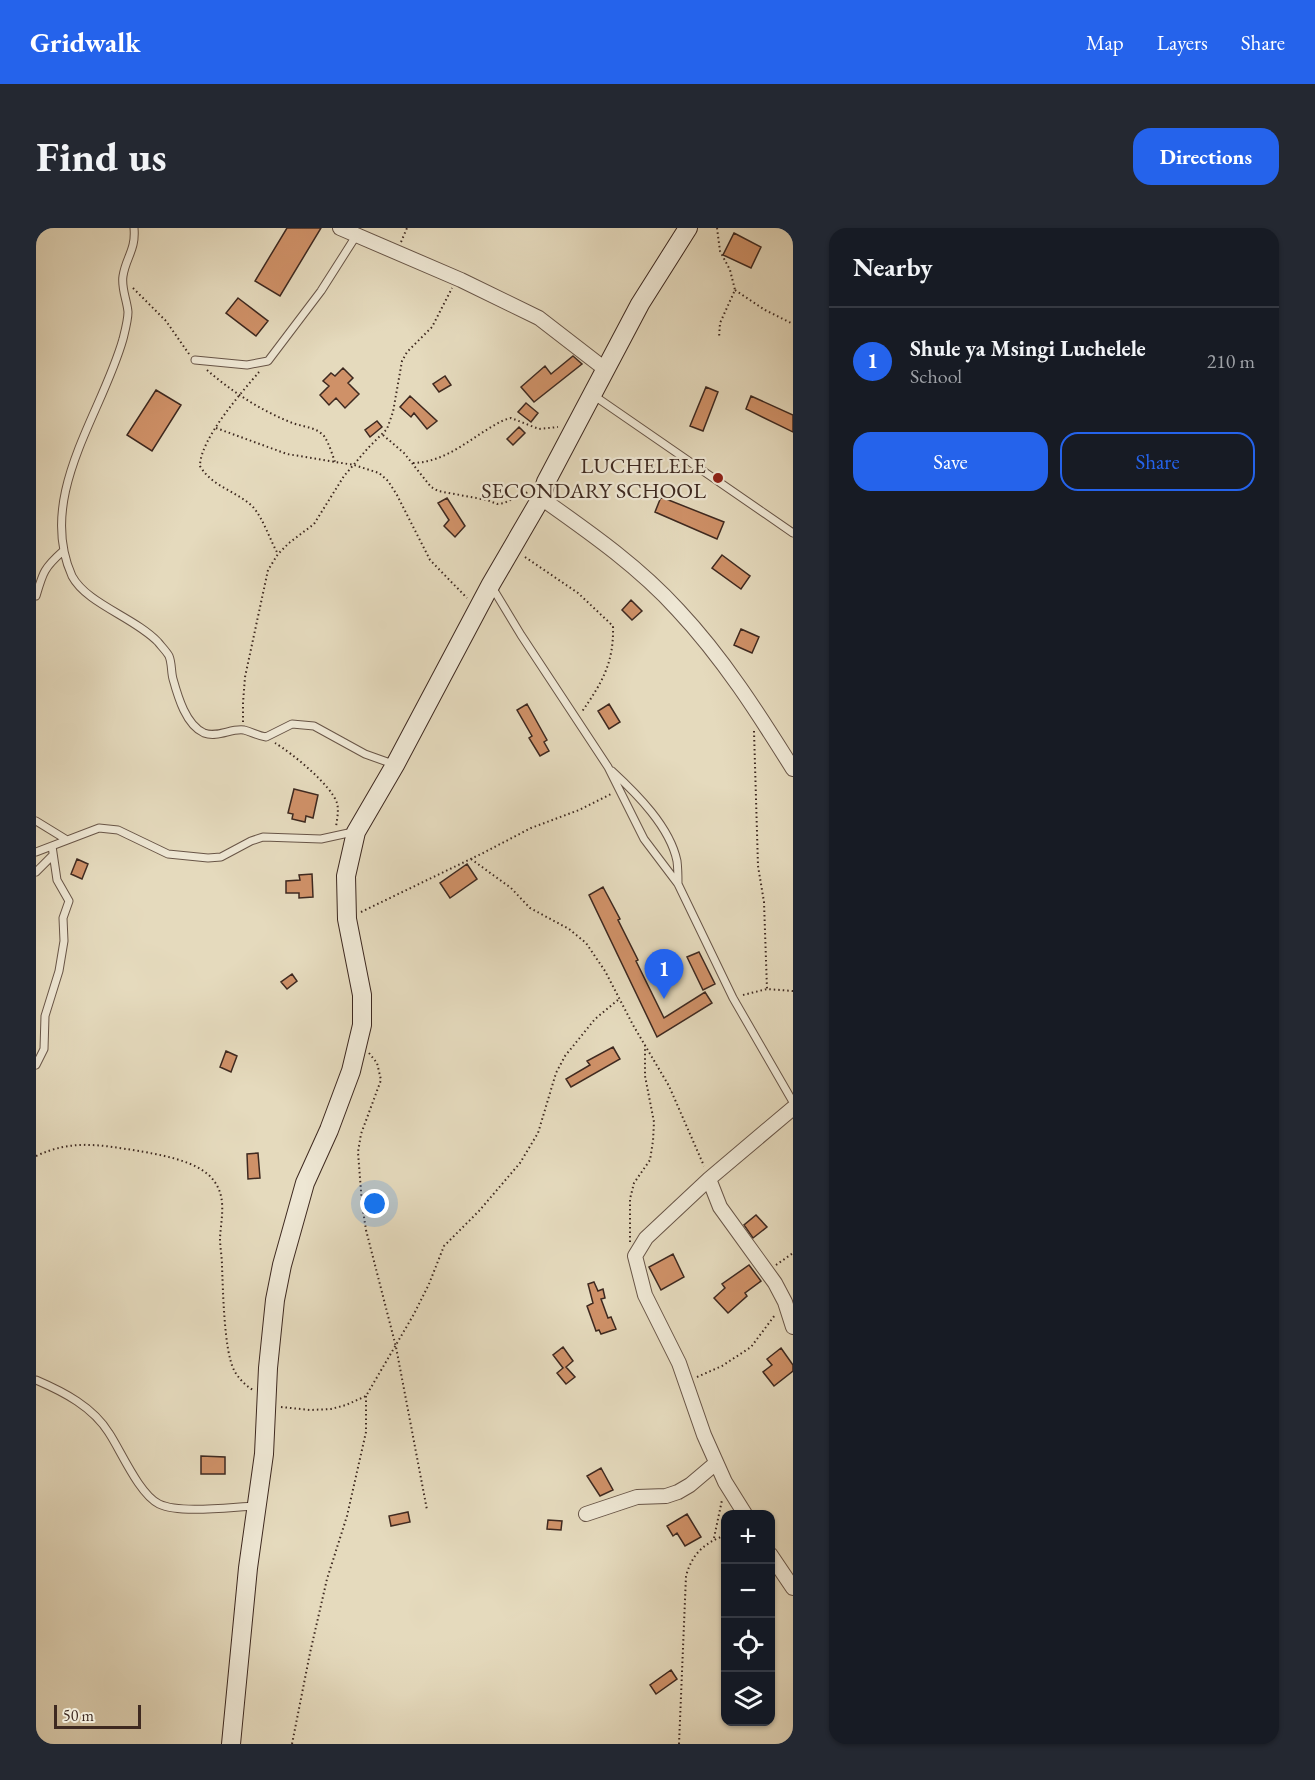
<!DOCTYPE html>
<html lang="en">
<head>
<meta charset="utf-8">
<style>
	body { margin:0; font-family:"EB Garamond",serif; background:#242831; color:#f1f3f6 }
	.controls { position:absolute; right:18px; bottom:18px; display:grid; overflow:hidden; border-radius:12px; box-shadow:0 2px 4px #0004 }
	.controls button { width:54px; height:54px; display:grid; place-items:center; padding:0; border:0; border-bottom:2px solid #363941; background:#171b24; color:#f1f3f6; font:30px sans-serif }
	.scale { position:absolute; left:18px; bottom:15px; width:87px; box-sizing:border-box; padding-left:6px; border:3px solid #3e2920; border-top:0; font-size:16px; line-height:21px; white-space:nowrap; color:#3e2920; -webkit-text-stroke:4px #eee7d4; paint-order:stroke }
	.you { position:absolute; left:339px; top:976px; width:21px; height:21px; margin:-15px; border:4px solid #fff; border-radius:50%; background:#1a73e8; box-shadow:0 0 0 9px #1a73e833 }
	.badge { display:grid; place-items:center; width:39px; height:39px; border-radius:50%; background:#2563eb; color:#fff; font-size:20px; font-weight:700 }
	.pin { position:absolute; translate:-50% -50px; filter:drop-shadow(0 2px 3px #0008) }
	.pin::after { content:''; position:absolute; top:32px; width:21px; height:18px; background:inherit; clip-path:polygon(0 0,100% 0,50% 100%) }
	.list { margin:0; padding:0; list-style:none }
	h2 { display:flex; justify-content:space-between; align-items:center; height:78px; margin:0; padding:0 24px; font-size:26px }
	h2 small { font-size:20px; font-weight:400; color:#9ea1a6 }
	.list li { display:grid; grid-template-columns:39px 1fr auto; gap:18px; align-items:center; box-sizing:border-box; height:108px; padding:0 24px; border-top:2px solid #363941 }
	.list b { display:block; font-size:22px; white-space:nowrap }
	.list p { margin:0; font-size:20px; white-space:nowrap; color:#9ea1a6 }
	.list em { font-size:20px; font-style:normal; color:#9ea1a6 }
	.actions { display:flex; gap:12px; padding:18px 24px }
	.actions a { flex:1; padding:14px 0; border:2px solid #2563eb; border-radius:18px; text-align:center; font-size:21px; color:#2563eb }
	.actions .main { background:#2563eb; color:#fff }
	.icon { flex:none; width:33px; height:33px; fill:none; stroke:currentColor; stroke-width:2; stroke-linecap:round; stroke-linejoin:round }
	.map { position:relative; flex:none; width:757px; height:1516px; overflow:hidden; border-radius:18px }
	header { display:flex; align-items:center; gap:36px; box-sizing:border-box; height:84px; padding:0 30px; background:#2563eb; color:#fff }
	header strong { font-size:28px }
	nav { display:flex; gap:33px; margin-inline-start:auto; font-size:21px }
	.intro { display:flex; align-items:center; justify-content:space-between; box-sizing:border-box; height:144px; padding:0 36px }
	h1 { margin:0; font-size:42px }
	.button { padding:15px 27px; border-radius:18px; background:#2563eb; color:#fff; font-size:21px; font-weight:700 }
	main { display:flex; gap:36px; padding:0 36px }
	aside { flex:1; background:#171b24; border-radius:18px; box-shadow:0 2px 4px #0004 }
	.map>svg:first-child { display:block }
</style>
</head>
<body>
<header>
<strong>Gridwalk</strong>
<nav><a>Map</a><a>Layers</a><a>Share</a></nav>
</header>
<div class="intro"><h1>Find us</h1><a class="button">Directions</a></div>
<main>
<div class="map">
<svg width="757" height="1516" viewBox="0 0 757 1516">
	<rect width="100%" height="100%" fill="#e5dabd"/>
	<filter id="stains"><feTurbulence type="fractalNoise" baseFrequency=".00333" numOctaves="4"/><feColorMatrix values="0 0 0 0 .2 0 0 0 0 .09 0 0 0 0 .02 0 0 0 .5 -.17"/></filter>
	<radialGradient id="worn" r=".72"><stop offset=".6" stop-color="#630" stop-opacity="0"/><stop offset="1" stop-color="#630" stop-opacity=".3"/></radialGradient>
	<path fill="#cf9168" stroke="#3e2920" stroke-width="1.5" d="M251 0H285L244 68 219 53Z
		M698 5 725 19 715 40 687 27Z
		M202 70 232 93 220 108 190 85Z
		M537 128 546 136 498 174 485 159 509 138 515 146Z
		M307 140 317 150 312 155 323 166 309 180 300 170 293 177 284 167 293 158 287 153 295 145 299 148Z
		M409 148 415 157 403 164 397 156Z
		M670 159 682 164 667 203 654 198Z
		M120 162 145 177 116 223 91 207Z
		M374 168 401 193 391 201 378 185 375 189 364 179Z
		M715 168 757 187V204L710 181Z
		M490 175 502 185 495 194 482 184Z
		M341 193 346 199 334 209 329 202Z
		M483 199 489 205 477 217 471 211Z
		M625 269 688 294 681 311 619 284Z
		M411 270 429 298 419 309 408 298 413 292 402 275Z
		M686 327 714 348 705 361 676 340Z
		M595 372 606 383 596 392 586 382Z
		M705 401 723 409 716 425 698 417Z
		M491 476 511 512 508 514 513 523 504 528 493 510 496 508 481 482Z
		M573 476 584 494 573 501 562 483Z
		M258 561 282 567 277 590 270 588 269 594 256 591 257 586 252 585Z
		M41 631 52 636 46 651 35 646Z
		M431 636 441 651 414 670 404 655Z
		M276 646 277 669 263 670V665H250V653L264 652 263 647Z
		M567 659 584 691 582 692 602 732 600 733 628 790 669 764 676 775 621 809 553 667Z
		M663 724 679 756 667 762 651 729Z
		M256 746 261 753 251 761 245 754Z
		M577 819 584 831 535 859 530 851 554 837 551 833Z
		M190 823 201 828 195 844 184 839Z
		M222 925 224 950 212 951 211 926Z
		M720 987 731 999 717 1010 708 997Z
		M637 1026 648 1049 625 1062 613 1039Z
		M713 1037 725 1053 709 1065 711 1068 692 1085 678 1070 689 1060 686 1056Z
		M558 1054 562 1063 567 1061 569 1070 565 1071 572 1090 575 1089 580 1101 565 1106 563 1102 560 1103 551 1078 557 1075 552 1056Z
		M527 1119 537 1133 530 1139 539 1149 530 1156 521 1145 527 1140 517 1127Z
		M745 1120 757 1137V1143L738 1158 727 1144 736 1137 731 1131Z
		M165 1228 189 1229V1246H165Z
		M565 1240 577 1262 564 1268 551 1248Z
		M372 1284 374 1294 355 1298 353 1288Z
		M651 1286 665 1309 649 1318 641 1305 637 1308 631 1298Z
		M512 1292 526 1293 525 1302 511 1301Z
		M635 1442 641 1451 620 1466 614 1457Z"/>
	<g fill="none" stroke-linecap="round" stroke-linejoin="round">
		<defs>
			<path id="service" d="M98 0C100 22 90 29 87 48 85 60 91 72 92 84 92 92 89 103 87 111 66 186 0 268 36 348 51 376 98 389 122 414 125 418 131 424 133 428 136 435 135 444 137 451 142 469 150 497 168 505 182 510 195 500 208 502 216 504 222 508 230 509L256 496 278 498 329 526 357 536
				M159 132 211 137 232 133 285 63 320 8
				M557 167 757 305
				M456 359 485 407 572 539 608 611 642 656 697 770 757 874
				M0 368C7 344 8 340 27 323
				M576 543C601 566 634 599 641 633 642 641 642 649 642 656
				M0 593 31 612
				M0 624 63 600 82 602 132 626 172 630 185 629 215 613 227 609 285 611 317 604
				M0 644 17 627
				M0 837 8 821 9 788 23 743 28 713 27 690 33 673 21 652 16 618
				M0 1152C28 1164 57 1179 73 1205 85 1223 103 1266 123 1276 144 1286 195 1279 219 1278"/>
			<path id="minor" d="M304 0 425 52 503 90 569 141
				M505 270C553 304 602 338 642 382 687 430 722 485 757 541
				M673 951 684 979 739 1055 749 1074 757 1099
				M550 1286 601 1269 630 1268 642 1264 654 1257 680 1235
				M709 1286 689 1254 668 1207 643 1135 609 1067 599 1028 610 1010 673 951 757 880
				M734 1326 757 1360"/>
			<path id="secondary" d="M195 1516 212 1340 228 1226 232 1140 239 1072 246 1037 269 955 293 902 315 843 326 797V767L311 691 310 648 320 604 359 537 455 356 505 270 510 254 604 76 652 0"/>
		</defs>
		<use href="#service" stroke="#685547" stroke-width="9"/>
		<use href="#minor" stroke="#685547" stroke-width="16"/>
		<use href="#secondary" stroke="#3e2920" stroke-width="20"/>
		<path stroke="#3e2920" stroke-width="2" stroke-dasharray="1.5 3" stroke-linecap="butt" d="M681 0 684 23 694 42 699 62 684 95 683 110
			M365 14 371 0
			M97 60 130 93 153 126
			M699 62 729 82 757 96
			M171 142C195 163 224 182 254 194 265 199 279 198 288 208 293 215 296 226 299 234
			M223 144C206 164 164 211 164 238 176 259 201 263 217 279 227 290 234 312 242 326
			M180 200 251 226 318 237 343 245 352 253 361 267 394 332 431 370
			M347 207 368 225 395 259 402 263 451 272 461 276 468 275 492 264
			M377 235C413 234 437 207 468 192L475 190 503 201 522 199
			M489 329 542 365 577 398C578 435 566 455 545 485
			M207 494V475L209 449 232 342 242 326 253 315 278 296 308 248 332 220 351 201 357 184 366 133 371 124 396 99 416 60
			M718 503 722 638 728 674 731 761
			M239 515C256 525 295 557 301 575 303 583 301 591 300 599
			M435 631 475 660 494 680 533 701 550 715 569 743 597 797 633 858 668 938
			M325 684 447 625 495 600 543 582 577 565
			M707 767 731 761 757 763
			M333 825 341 835 345 852 325 906 322 924 326 976 330 1002 360 1119 391 1282
			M0 928C37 911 64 917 103 923 125 927 164 933 178 953 191 970 185 991 184 1010 184 1019 186 1029 186 1038 187 1061 188 1123 198 1142 202 1150 209 1157 217 1162
			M594 1014V971L598 955 614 932 617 913 618 894 609 848V816
			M740 1037 757 1025
			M661 1149 686 1138 715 1119 739 1087
			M245 1179 274 1182 295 1181 310 1177 330 1168 378 1086 393 1056 408 1018 443 983 484 935 502 905 520 845 529 828 559 791 583 771
			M678 1310 686 1272
			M256 1516 274 1425 291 1351 311 1288 330 1204V1168
			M643 1516 650 1348C656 1326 668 1315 690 1307"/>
		<use href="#service" stroke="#eee7d4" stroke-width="7"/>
		<use href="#minor" stroke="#eee7d4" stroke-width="14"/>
		<use href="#secondary" stroke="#eee7d4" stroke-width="18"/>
	</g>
	<circle fill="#8f2418" stroke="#eee7d4" stroke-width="2" cx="682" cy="250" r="6"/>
	<g text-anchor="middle" stroke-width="4.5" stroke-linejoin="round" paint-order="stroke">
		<g font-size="22" fill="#3e2920" stroke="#eee7d4" text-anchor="end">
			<text x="670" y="245">LUCHELELE<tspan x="670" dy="25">SECONDARY SCHOOL</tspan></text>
		</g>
	</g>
	<rect width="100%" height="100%" filter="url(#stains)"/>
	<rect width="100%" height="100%" fill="url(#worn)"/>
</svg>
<div class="controls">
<button>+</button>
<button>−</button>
<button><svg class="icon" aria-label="locate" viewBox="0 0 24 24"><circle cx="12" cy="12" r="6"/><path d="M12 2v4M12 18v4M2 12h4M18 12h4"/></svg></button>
<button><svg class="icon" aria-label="layers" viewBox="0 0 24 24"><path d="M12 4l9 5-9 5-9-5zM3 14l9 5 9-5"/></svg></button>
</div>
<div class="scale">50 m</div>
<div class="you"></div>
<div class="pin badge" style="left:628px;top:771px">1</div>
</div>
<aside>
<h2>Nearby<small></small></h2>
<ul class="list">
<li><span class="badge">1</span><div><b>Shule ya Msingi Luchelele</b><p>School</p></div><em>210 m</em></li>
</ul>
<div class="actions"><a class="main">Save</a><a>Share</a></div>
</aside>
</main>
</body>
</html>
